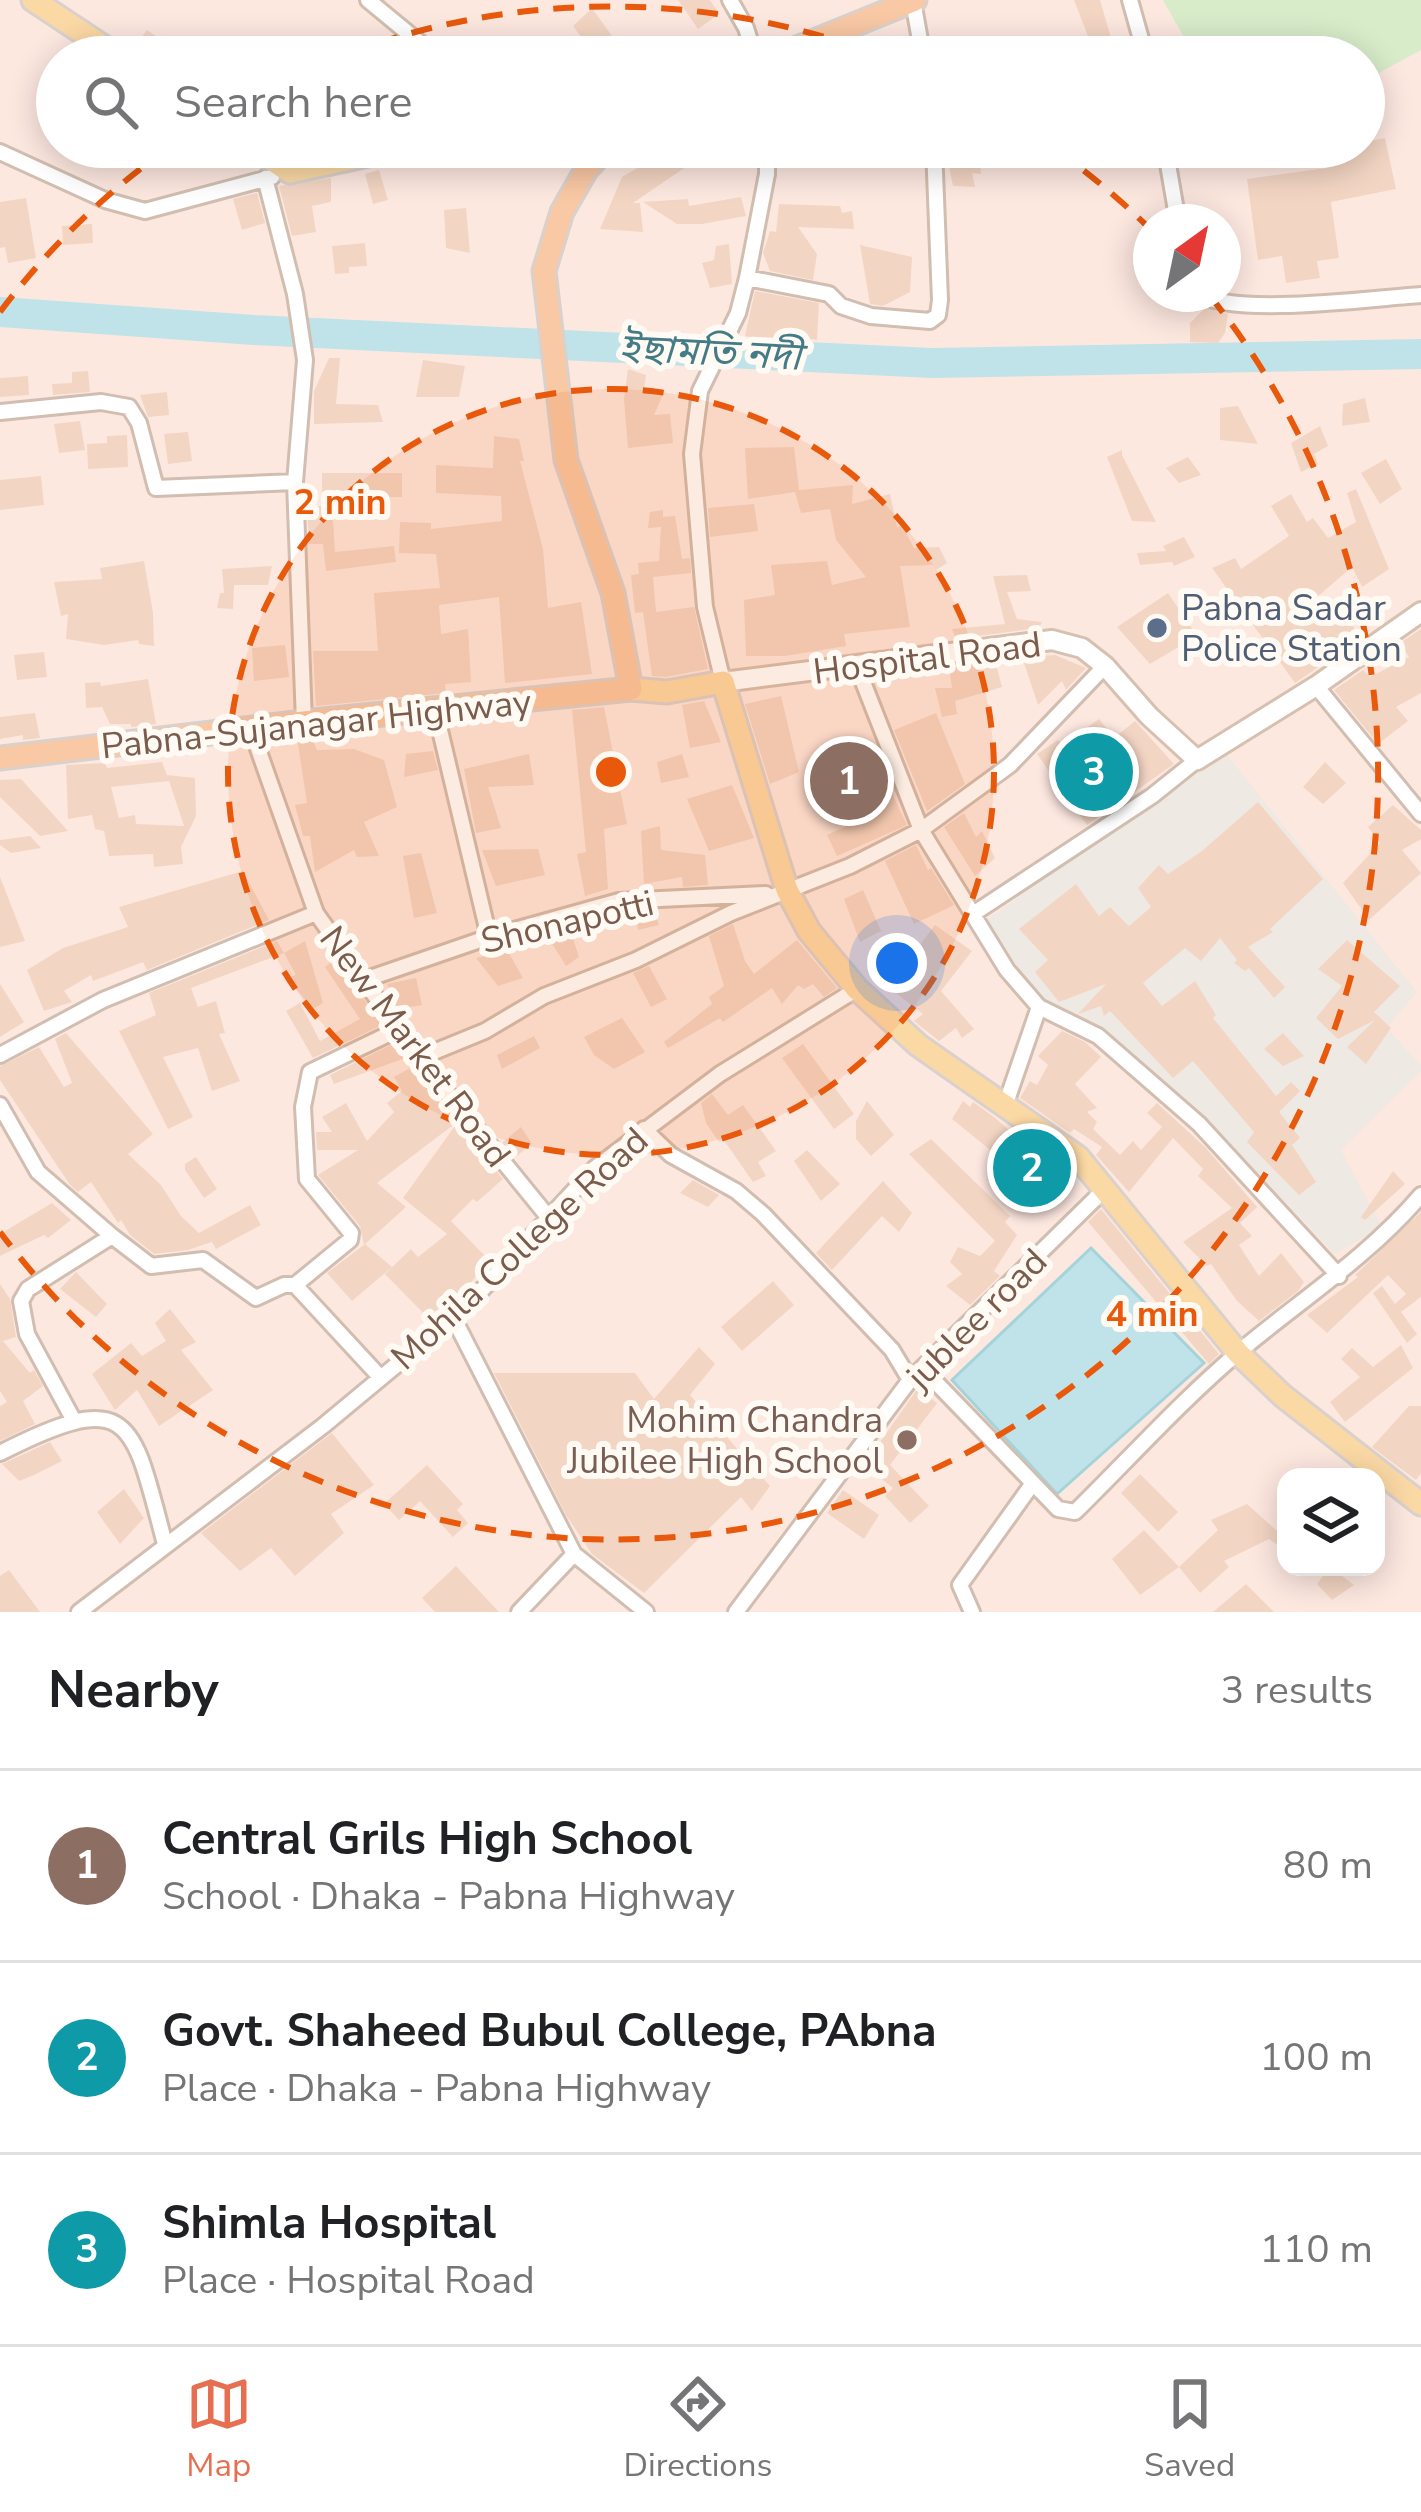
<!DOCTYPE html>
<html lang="en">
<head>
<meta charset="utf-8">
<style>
	body { margin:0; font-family:"Nunito Sans","Noto Sans Bengali",sans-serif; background:#f6f6f6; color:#202124 }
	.controls { position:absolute; right:36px; bottom:36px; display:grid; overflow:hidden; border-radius:24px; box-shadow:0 6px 30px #0003 }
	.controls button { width:108px; height:108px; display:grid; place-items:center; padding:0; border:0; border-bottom:3px solid #e0e0e0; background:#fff; color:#202124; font:60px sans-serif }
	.compass { position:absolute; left:1133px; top:204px; width:108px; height:108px; border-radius:50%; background:#fff; box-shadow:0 6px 30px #0003; rotate:33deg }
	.you { position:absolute; left:897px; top:963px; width:42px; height:42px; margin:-30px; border:9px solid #fff; border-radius:50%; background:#1a73e8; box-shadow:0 0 0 18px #1a73e833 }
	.badge { display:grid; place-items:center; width:78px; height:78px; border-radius:50%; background:#e76f51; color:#fff; font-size:39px; font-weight:700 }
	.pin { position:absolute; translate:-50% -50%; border:6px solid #fff; box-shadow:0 3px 12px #0006 }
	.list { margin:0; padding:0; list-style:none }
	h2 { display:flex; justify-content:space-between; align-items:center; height:156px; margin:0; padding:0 48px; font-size:51px }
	h2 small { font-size:39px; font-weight:400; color:#757577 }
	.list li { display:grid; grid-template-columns:78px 1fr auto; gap:36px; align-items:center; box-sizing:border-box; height:192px; padding:0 48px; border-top:3px solid #e0e0e0 }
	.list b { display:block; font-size:45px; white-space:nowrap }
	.list p { margin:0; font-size:39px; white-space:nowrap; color:#757577 }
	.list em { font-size:39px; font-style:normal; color:#757577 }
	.icon { flex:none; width:66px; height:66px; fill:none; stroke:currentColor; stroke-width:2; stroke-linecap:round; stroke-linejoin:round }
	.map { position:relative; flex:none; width:1421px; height:1612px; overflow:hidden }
	.search { position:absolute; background:#fff; box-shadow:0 6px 30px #0003; left:36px; right:36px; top:36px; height:132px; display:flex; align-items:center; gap:30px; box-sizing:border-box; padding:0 42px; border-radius:66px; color:#757577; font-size:45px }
	.sheet { height:732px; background:#fff }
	nav { display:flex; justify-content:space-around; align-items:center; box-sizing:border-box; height:168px; border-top:3px solid #e0e0e0; background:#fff; font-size:33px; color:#757577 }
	nav a { display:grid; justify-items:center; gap:6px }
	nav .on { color:#e76f51 }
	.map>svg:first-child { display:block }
</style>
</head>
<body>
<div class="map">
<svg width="1421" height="1612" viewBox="0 0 1421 1612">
	<rect width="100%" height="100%" fill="#fdf6ec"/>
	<path fill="#fde8e0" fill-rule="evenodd" d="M0 0H1421V1612H0ZM57 57H1364V147H57ZM1151 222H1223V294H1151ZM1286 1477H1376V1567H1286Z"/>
	<path fill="#efe9e4" d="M1224 751 1417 992 1387 1028 1421 1065V1071L1341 1150 1382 1227 1335 1254 1188 1101 1140 1066 1107 1033 1042 1003 986 920Z"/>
	<path fill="#d8ecc9" d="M1163 0H1421V50L1364 81V57H1195Z"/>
	<path fill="#bfe3e8" stroke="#a5d3da" stroke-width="3" d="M1091 1248 1204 1363 1057 1494 952 1380Z"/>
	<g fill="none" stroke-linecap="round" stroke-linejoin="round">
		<path stroke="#bfe3e8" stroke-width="30" d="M0 312 254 330 932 363 1421 354"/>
	</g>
	<path fill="#f3d5c3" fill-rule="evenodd" d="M678 0H710L719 14 698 29Z
		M1074 0H1100L1111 38 1091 44Z
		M592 8 627 57H596L573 26Z
		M147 30 170 46 162 57H134L132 50Z
		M1385 138 1396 189 1331 202 1339 258 1317 261 1320 278 1286 283 1282 256 1258 260 1247 179 1327 168 1324 149 1364 147V142Z
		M673 147H715L633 203H640L643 232 600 229 622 177Z
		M945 147H967L969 159H980L981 174 972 173 975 187 953 186Z
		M379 170 388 200 373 204 365 174Z
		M331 178V202L312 206 316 232 292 236 279 186Z
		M257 193 265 223 242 230 233 199Z
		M741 197 746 216 702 224H677L643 202 688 199 689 206Z
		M26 198 36 258 8 263 5 247 0 248V202Z
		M779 204 840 206 842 213 852 211 854 229 798 227 817 254 813 280 770 271 763 253 770 231 776 232Z
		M466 208 470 253 446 248 444 210Z
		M92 224 93 243 63 245 62 226Z
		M365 243 367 266 349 267V273L335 274 332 246Z
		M729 244 732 284 710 288 702 263 714 260 716 246Z
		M860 245 912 257 910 292 883 306 870 304Z
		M755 291 819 303 817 340 792 335 791 346 745 336Z
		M1205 308 1228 314 1225 333 1218 343 1190 342V323Z
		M329 358H340L336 404 378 405 383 422 314 424V391Z
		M423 360 465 366 459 397H416Z
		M628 369 646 375 644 388 664 392 654 415 670 414 673 443 628 448 624 399Z
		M88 371 90 392 53 395 52 384 72 383V372Z
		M28 376 29 395 0 397V378Z
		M167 392 169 415 148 417 140 395Z
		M1365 398 1370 422 1342 426 1343 404Z
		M1238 406 1258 444 1220 440V408Z
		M80 421 85 450 59 453 54 424Z
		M1320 426 1328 446 1314 454 1318 464 1301 472 1291 443Z
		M188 432 192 461 168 464 164 434Z
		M127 435 128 467 88 469 87 444 107 443V436Z
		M494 436 519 439 524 461H520L543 549 548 608 581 602 592 674 505 683 499 597 439 605 441 634 468 629 471 682 445 684 446 693 316 706 313 651H378L374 593 440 588 436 554 399 553 400 522 431 523V529L502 521 501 496 436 493V465L493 468Z
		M794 447 799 490 853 485 852 504 890 494 897 527 902 526 914 548 939 547 947 563 936 570 933 565 900 566 910 627 844 634 846 646 785 656H746L744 600 775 595 771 565 827 561 832 585 866 577 836 540 830 509 801 513 795 492 748 499 745 448Z
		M1122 450V455L1156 522 1132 521 1107 457Z
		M1188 457 1201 475 1179 483 1166 468Z
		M1386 459 1402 489 1380 504 1361 473Z
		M322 473H402V497H322Z
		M41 476 44 505 0 510V480Z
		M1356 489 1389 569 1362 587 1352 567 1310 603 1325 625 1344 613 1361 638 1295 683 1212 568 1235 558 1241 569 1289 536 1271 506 1291 494 1307 522 1313 518 1328 538 1356 522 1347 493Z
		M754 504 758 531 710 537 708 508Z
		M332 505 335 552 394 546 396 562 326 571 323 544H309L307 507Z
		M663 510V517L675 516 682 559 690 558 691 573 653 577 656 612 694 607 708 669 666 677 652 676 643 612 635 613 631 575 639 574 638 563 659 561 661 527 648 528 650 512Z
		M1184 537 1195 557 1174 566 1172 562 1140 565 1137 553 1166 551 1163 546Z
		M144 561 153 613 154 646 139 644 138 640 104 645 66 639 68 614 61 616 54 582 102 579 100 568Z
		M272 566 268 585H234L233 609 217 608 220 593H224L222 569Z
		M1027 575 1031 591 1007 592 1017 619 1042 622 1039 628 956 639 952 629 1005 624 993 576Z
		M1168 593 1197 636 1150 664 1117 627Z
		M1421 629V693L1396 707 1408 721 1378 744 1334 690 1363 670 1370 677 1409 657 1400 643Z
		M285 645 289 677 254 681 252 648Z
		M44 652 47 677 17 680 14 655Z
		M1055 655 1086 668 1066 690 1062 681 1038 705 1022 657Z
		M995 661 1002 687 955 701 957 714 942 717 935 688H952L949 667Z
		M148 679 156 724 131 727V724H110L102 707 86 708 85 683 100 682 101 686Z
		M781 696 799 772 770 784 745 704Z
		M704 701 721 742 690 748 682 705Z
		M604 707 627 824 604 829 608 889 585 896 577 854 586 852 572 710Z
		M35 713 40 738 23 740V735L0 739V717Z
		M936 713 965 784 927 811 894 730Z
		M1099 719 1114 738 1135 721 1174 764 1087 825 1037 754 1058 740 1062 746Z
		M311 736 317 750 354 749 384 760 397 807 364 822 379 856 357 857 354 850 315 872 310 836H303L295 805 307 803 297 738Z
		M870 748 907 825 837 856 827 835 877 812 858 768Z
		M433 751 438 770 404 777 406 754Z
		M529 754 534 785 488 787 501 828 476 833 464 769Z
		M682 754 689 777 661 783 657 762Z
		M162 762 169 781 167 775 195 778 196 816 181 847 183 864 154 867 153 854 109 856 104 831 95 829 92 815 68 819 66 765 105 763 107 768ZM169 781 184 826 136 824 135 815 119 818 111 787Z
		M1325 762 1346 783 1323 804 1303 787Z
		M21 779 51 812 68 831 40 836 0 797V780Z
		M732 785 754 838 709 851 687 799Z
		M1258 802 1323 879 1270 929 1273 932 1248 947 1285 987 1274 998 1249 968 1245 971 1234 963 1237 960 1220 938 1201 961 1185 948 1143 983 1162 1006 1195 981 1216 1015 1213 1018 1276 1096 1291 1082 1300 1091 1279 1112 1300 1138 1292 1145 1316 1182 1299 1195 1247 1142 1254 1132 1193 1061 1173 1078 1110 1011 1104 1016 1101 1006 1078 1014 1106 984 1059 1002 1035 972 1048 960 1019 929 1076 884 1099 916 1110 907 1129 926 1151 907 1138 888 1159 865 1168 874 1202 851Z
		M1393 805 1421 830V839L1402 850 1421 873 1369 920 1343 883 1380 843 1368 827Z
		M964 813 976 837 982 831 995 858 975 876 944 827Z
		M660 826 661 850 705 855 708 885 683 887 682 877 644 884 641 831Z
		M30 836 41 848 11 853 0 845V840Z
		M916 845 928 870 931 868 954 905 914 924 885 861Z
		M538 849 545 875 496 886 482 850Z
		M421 853 437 913 414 918 403 856Z
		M243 871 269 920 147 970 143 962 93 981 91 975 64 991 72 1002 44 1011 27 970 63 948 128 927 119 907Z
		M0 877 25 941 0 947Z
		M863 890 881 931 860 942 844 899Z
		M654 911 659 925 638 930 637 922 625 924 623 912Z
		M733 924 745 961 754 974 797 940 837 988 824 997 813 984 804 989 798 985 782 1004 772 988 723 1022 720 1018 668 1048 664 1042 712 1004 709 997 724 986 709 936Z
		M935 925 972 951 941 991 974 1029 962 1038 956 1028 939 1041 914 1021 923 1014 888 987Z
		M569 926 579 957 566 966 548 937Z
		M1347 940 1400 986 1374 1012 1391 1028 1366 1064 1347 1047 1375 1020 1338 1039 1316 1018 1342 986 1318 969Z
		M277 941 284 953 191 988 198 1007 216 1001 225 1033 219 1034 240 1081 212 1091 198 1048 163 1057 193 1117 168 1129 119 1031 156 1015 149 993Z
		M305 941 323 1003 313 1009 287 978 296 975 284 953Z
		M507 950 523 978 498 986 476 958Z
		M330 963 355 987 382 1025 313 1058 286 1011 300 1003 320 1041 360 1019 325 967Z
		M649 966 667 999 651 1007 633 973Z
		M416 978 422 1005 398 1009 387 984Z
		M0 984 24 1022 0 1037Z
		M622 1018 645 1052 614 1069 594 1055 584 1037Z
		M1062 1031 1085 1042 1101 1057 1075 1084 1097 1108 1087 1112 1097 1122 1093 1129 1120 1155 1133 1141 1141 1150 1162 1127 1147 1113 1157 1103 1206 1148 1257 1207 1240 1223 1252 1236 1239 1245 1259 1276 1281 1253 1304 1282 1298 1291 1259 1321 1237 1301 1211 1264 1207 1266 1183 1242 1232 1208 1198 1176 1203 1169 1173 1138 1129 1192 1096 1155 1102 1147 1074 1129 1070 1133 1020 1098 1030 1081 1037 1085 1048 1065 1038 1056Z
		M66 1033 153 1134 128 1154 161 1185 181 1216 199 1233 250 1205 261 1225 216 1249 212 1242 188 1250 154 1254 130 1235 121 1220 118 1223 91 1182 78 1192 70 1185 0 1080V1066L39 1047 64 1087 72 1083 55 1039Z
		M1283 1033 1304 1056 1283 1066 1264 1049Z
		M534 1036 540 1048 502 1069 497 1055Z
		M395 1043 405 1058 334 1084 330 1075Z
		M803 1044 854 1114 834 1129 782 1058Z
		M412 1067 457 1122 377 1183 406 1207 364 1245 360 1226 318 1175 358 1150H317L316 1132H332L322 1117 346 1103 367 1141 394 1112 387 1103 402 1091 394 1077Z
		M712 1094 728 1115 743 1105 776 1151 758 1162 766 1176 753 1182 723 1139 719 1142 706 1123 701 1103Z
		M867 1101 894 1135 871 1156 856 1139V1121Z
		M963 1101 970 1107 973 1102 994 1117 1053 1168 1051 1172 1059 1176 1050 1187 1042 1184 1037 1188 952 1119Z
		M457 1123 503 1179 477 1202 473 1199 451 1221 489 1260 457 1300 431 1321 385 1274 411 1249 418 1257 447 1234 403 1198Z
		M521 1127 532 1144 514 1158 502 1143Z
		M931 1139 1010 1216 1005 1222 1017 1235 994 1271 1000 1276 970 1305 946 1286 962 1274 950 1262 958 1247 980 1256 995 1241 909 1154Z
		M807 1150 840 1184 821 1201 794 1161Z
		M196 1157 217 1189 204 1198 185 1170V1164Z
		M1393 1171 1405 1184 1365 1220 1361 1217Z
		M693 1180 719 1195 708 1207 680 1193Z
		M883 1181 912 1213 899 1232 882 1216 832 1270 816 1253Z
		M52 1203 71 1220 48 1238 44 1235 0 1256V1234Z
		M1101 1209 1219 1354 1209 1364 1088 1222Z
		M1421 1212V1297L1401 1312 1417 1334 1407 1343 1373 1293 1382 1286 1395 1304 1406 1294 1388 1275 1327 1333 1307 1315 1358 1277 1355 1275Z
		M365 1244 392 1267 352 1301 327 1273Z
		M76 1272 107 1304 96 1317 60 1289Z
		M773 1281 794 1305 742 1351 721 1327Z
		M0 1284 10 1299 16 1337 3 1341 30 1373 34 1370 43 1386 23 1401 35 1424 0 1441V1406L7 1402 0 1391Z
		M170 1309 196 1342 181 1350 213 1390 159 1426 137 1390 115 1410 92 1374 131 1343 142 1356 166 1341 155 1323Z
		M1401 1345 1413 1368 1345 1422 1330 1402 1360 1377 1341 1359 1352 1348 1373 1367Z
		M699 1347 715 1364 690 1395 770 1486 752 1511 741 1497 644 1593 592 1554 566 1515 494 1373H635L654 1399Z
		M918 1388 937 1403 890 1465 929 1506 910 1523 885 1496 893 1488 864 1465Z
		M1409 1406H1421V1473L1416 1480 1372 1447Z
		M332 1433 374 1485 331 1514 344 1533 295 1576 271 1548 240 1571 201 1533Z
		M50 1442 62 1461 34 1475 19 1481 2 1464Z
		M427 1465 463 1504 457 1510 468 1523 453 1537 420 1501 399 1520 384 1504Z
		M1140 1474 1178 1512 1158 1532 1121 1493Z
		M124 1489 144 1518 120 1544 97 1512Z
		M843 1490 879 1515 864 1539 827 1513Z
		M1247 1504 1286 1539V1550L1269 1539 1224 1561 1229 1567 1200 1593 1179 1567 1218 1530 1211 1520Z
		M1144 1530 1179 1567 1140 1595 1112 1559Z
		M456 1566 499 1612H435L422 1598Z
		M1330 1567 1354 1585 1332 1600 1317 1584Z
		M9 1570 40 1612H0V1576Z
		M1246 1584 1274 1612H1213Z"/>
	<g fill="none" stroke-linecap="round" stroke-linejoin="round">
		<defs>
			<path id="minor" d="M368 0 437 57
				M730 0 746 28 755 57
				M1130 0 1146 57
				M913 1 923 57
				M1165 147 1178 222
				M0 152 105 200 145 211 272 177
				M265 178 295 294 305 360 295 482 304 722
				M747 278 829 294 841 306 871 316 930 321 938 315 940 300 934 147
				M1199 294C1235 317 1374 298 1421 295
				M0 412 101 402 129 407 139 423 156 488 295 482
				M856 664 921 830 1007 970 1039 1007 1098 1036 1199 1124 1339 1276
				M723 682 705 607 692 454 700 391 738 313 747 278 767 174V147
				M1316 686 1421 814
				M435 709 489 937
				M251 729 316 913 419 1058 549 1218
				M973 914 1152 796 1197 760
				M364 980 489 937 619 901 766 894
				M0 1055 103 1000 316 913
				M419 1058 485 1031 544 996 636 960 731 913 850 866 921 830 1010 765 1105 666
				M0 1105 38 1172 112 1236 28 1289 21 1301 27 1334 73 1419
				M1005 1106 1039 1007
				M644 1129 671 1155 736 1191 763 1214 892 1350 910 1380
				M112 1236 151 1266 203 1260 256 1298 284 1285H295L381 1378
				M295 1285 350 1240 351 1233 307 1179 303 1107 310 1072 399 1029
				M453 1317 574 1554 646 1612
				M923 1369 1058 1509 1075 1512C1129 1459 1182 1400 1240 1351 1302 1299 1368 1257 1421 1195
				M0 1453C132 1386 132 1419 165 1544
				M79 1612 323 1426 465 1308 595 1168 720 1074 857 989
				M519 1612 574 1554
				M736 1612 910 1380 1105 1189
				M972 1612 960 1585 1033 1483"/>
			<path id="secondary" d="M723 682 1052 640 1082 648 1105 666 1149 716 1197 760 1316 686 1421 612"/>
			<path id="primary" d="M33 0 119 57
				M253 147 290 172 404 147
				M631 689 667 692 723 682 787 890 809 931 857 989 918 1045 1078 1157 1238 1353 1283 1396 1421 1504"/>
			<path id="trunk" d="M775 57 915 0
				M0 758 304 722 631 689 613 593 566 460 544 271 562 212 586 170 607 147"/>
		</defs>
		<use href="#minor" stroke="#d1beb0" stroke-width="20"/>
		<use href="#secondary" stroke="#d6c0b0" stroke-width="24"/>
		<use href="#primary" stroke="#dad1cd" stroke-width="27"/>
		<use href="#trunk" stroke="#dad1cd" stroke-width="27"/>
		<use href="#minor" stroke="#fff" stroke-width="14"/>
		<use href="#secondary" stroke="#fff" stroke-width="18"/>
		<use href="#primary" stroke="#fbd9a5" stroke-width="21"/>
		<use href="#trunk" stroke="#f9c8a4" stroke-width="21"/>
	</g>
	<circle cx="611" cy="772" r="383" fill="#e8590c" fill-opacity=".12"/>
	<g fill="none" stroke="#e8590c" stroke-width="6" stroke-dasharray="21 15">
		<circle cx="611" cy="772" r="383"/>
		<path d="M0 312A765 765 0 0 1 167 149M343 55A765 765 0 0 1 879 55M1055 149A765 765 0 0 1 1147 226M1210 296A765 765 0 1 1 0 1232"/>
	</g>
	<circle fill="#5c6f8a" stroke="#fffaf3" stroke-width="4.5" cx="1157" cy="628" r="12"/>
	<circle fill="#8d6e63" stroke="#fffaf3" stroke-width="4.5" cx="907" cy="1440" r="12"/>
	<g text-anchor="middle" stroke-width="12" stroke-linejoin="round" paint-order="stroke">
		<g font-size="36" fill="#4e5e75" stroke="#fffaf3" text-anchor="start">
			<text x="1181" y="620">Pabna Sadar<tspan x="1181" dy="41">Police Station</tspan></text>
		</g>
		<g font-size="36" fill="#7a5c4d" stroke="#fffaf3">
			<text transform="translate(927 657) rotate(-7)" y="13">Hospital Road</text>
			<text transform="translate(316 723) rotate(-6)" y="13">Pabna-Sujanagar Highway</text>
			<text transform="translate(567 921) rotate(-13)" y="13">Shonapotti</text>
			<text transform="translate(416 1046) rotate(53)" y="13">New Market Road</text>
			<text transform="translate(519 1248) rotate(-43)" y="13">Mohila College Road</text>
			<text transform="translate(976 1318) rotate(-45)" y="13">jublee road</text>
		</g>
		<g font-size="36" fill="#785e54" stroke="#fffaf3" text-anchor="end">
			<text x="883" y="1432">Mohim Chandra<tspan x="883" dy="41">Jubilee High School</tspan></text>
		</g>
		<g font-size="39" font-style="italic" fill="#437c86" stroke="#fffaf3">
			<text transform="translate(710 351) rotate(3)" y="14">ইছামতি নদী</text>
		</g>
	</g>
	<circle cx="611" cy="772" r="18" fill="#e8590c" stroke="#fffaf3" stroke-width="6"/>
	<g font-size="36" text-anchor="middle" font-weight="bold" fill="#e8590c" stroke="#fffaf3" stroke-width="12" stroke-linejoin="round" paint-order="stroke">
		<text x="340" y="514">2 min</text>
		<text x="1152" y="1326">4 min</text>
	</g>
</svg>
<div class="controls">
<button><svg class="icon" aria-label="layers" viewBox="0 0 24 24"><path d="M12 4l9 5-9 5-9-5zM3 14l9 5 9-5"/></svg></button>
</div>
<svg class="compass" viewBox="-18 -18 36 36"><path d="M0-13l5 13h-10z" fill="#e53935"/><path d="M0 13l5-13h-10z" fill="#757577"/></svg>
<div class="you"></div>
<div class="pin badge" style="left:849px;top:781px;background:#8d6e63">1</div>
<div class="pin badge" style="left:1032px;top:1168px;background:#0f9aa8">2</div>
<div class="pin badge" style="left:1094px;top:772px;background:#0f9aa8">3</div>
<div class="search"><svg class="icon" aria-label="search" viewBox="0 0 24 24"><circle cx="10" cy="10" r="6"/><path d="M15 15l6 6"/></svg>Search here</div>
</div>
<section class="sheet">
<h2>Nearby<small>3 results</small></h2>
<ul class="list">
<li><span class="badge" style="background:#8d6e63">1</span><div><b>Central Grils High School</b><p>School · Dhaka - Pabna Highway</p></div><em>80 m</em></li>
<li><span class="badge" style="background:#0f9aa8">2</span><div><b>Govt. Shaheed Bubul College, PAbna</b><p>Place · Dhaka - Pabna Highway</p></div><em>100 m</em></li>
<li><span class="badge" style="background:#0f9aa8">3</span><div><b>Shimla Hospital</b><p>Place · Hospital Road</p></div><em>110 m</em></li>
</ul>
</section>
<nav>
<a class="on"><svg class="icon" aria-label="map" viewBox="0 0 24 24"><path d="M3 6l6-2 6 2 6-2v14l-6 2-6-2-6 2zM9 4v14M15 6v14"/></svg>Map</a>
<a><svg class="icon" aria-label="directions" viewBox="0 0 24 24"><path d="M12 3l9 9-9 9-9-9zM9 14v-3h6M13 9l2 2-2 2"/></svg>Directions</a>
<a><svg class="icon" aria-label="saved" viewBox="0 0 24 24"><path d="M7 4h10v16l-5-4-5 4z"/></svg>Saved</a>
</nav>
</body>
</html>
